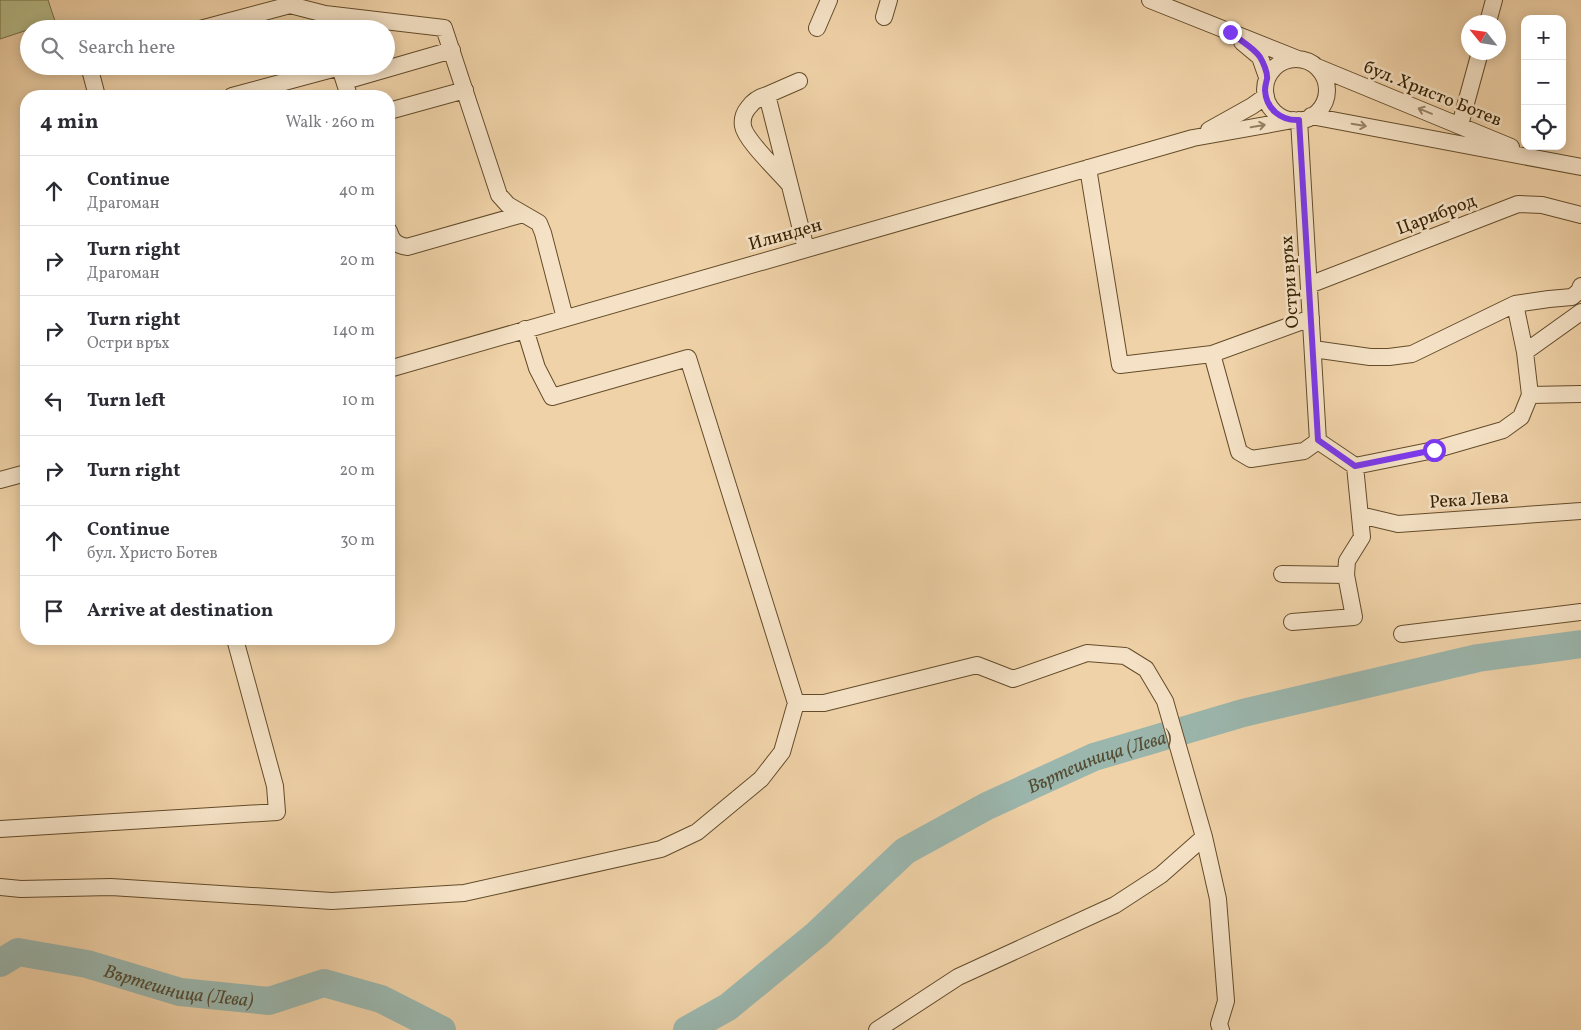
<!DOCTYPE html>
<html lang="en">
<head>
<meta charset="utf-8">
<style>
	body { margin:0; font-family:Vollkorn,serif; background:#f2f2f3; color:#2b2b33 }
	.controls { position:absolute; right:15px; top:15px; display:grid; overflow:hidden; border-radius:10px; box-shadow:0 2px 12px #0003 }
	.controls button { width:45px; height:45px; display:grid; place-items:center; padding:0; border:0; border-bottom:1px solid #e1e1e2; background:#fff; color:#2b2b33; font:25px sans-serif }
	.compass { position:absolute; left:1461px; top:15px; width:45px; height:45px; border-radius:50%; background:#fff; box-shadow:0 2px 12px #0003; rotate:300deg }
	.stop { position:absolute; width:15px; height:15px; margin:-11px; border:4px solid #7c3aed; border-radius:50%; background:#fff }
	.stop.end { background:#7c3aed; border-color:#fff; box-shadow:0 1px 5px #0008 }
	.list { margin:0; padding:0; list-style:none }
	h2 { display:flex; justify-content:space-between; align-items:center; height:65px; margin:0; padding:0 20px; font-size:21px }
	h2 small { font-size:16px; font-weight:400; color:#7c7c81 }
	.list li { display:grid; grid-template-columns:32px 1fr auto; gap:15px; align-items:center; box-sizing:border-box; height:70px; padding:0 20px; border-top:1px solid #e1e1e2 }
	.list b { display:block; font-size:19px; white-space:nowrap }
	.list p { margin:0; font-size:16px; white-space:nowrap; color:#7c7c81 }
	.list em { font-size:16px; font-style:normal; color:#7c7c81 }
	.icon { flex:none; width:28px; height:28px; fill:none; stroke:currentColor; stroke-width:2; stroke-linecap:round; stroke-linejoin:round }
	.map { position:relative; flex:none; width:1581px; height:1030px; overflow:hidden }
	.search { position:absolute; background:#fff; box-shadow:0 2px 12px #0003; left:20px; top:20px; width:375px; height:55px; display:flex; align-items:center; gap:12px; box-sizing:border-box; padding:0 18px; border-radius:28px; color:#7c7c81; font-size:19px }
	.panel { position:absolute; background:#fff; box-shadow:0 2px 12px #0003; left:20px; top:90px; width:375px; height:555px; border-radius:20px }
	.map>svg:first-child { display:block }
</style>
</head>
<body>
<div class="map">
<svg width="1581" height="1030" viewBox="0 0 1581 1030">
	<rect width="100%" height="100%" fill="#f0d2a8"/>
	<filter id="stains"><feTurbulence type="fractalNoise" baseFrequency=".004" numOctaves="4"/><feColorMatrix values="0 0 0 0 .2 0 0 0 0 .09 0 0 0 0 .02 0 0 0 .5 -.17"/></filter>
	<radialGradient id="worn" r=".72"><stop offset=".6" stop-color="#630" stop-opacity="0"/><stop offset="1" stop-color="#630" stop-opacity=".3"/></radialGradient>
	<path fill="#b7bd89" stroke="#766e44" d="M0 0H48L55 21 0 39Z"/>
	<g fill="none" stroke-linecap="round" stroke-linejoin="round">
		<g stroke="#9bb6ad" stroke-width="28">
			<path id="s1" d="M0 963 18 952 87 964 180 992 269 1001 324 983 381 999 442 1030"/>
			<path id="s2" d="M687 1030 728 1007 817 934 905 851 987 806 1094 757 1243 713 1478 658 1581 644"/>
		</g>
		<defs>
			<path id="minor" d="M1150 0 1298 59
				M325 14 444 28 499 195 508 205 539 223 543 233 565 318
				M884 17 889 0
				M1488 22 1494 0
				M817 28 829 0
				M200 29 290 5 325 14 329 29
				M1242 42 1260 57 1267 77
				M1265 90a31 31 0 1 1 62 0a31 31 0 1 1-62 0Z
				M89 66 97 96
				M1317 67 1511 147
				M341 71 349 96
				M345 81 452 50
				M767 95 799 81
				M232 96 340 67
				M389 111 465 90
				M1311 116 1581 167
				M1299 120 1318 441
				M1460 125 1480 52
				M1209 130 1252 106 1266 96
				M1088 168 1120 365 1212 354 1239 452 1251 459 1304 451 1318 441
				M789 184C779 172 745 140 743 126 742 120 744 113 748 108 753 101 759 97 767 95L806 249
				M389 231C392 241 396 245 407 247L523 214
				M1309 285 1518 204 1542 205 1581 215
				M525 329 537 368 552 397 688 358 796 703H824L977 665 1013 679 1087 653 1125 656 1146 669 1165 701 1204 837 1218 899 1226 1001 1219 1024 1221 1030
				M1313 349 1370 357H1389L1412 354 1515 304
				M1525 352 1581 312
				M1212 354 1311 318
				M389 369 1193 138 1293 120
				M1530 395 1581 394
				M1318 441 1355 466 1434 450 1503 430 1521 417 1530 395 1525 352 1515 304 1549 299 1572 297 1579 291 1581 286
				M0 480 26 473
				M1360 515 1398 524 1581 511
				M1282 574 1346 575
				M1292 622 1354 617 1346 575 1347 561 1362 537 1355 466
				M1402 634 1581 612
				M0 829 277 812 275 786 235 639
				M0 887 21 889 111 887 332 901 464 893 661 849 697 832 761 779 782 752 796 703
				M877 1030 958 977 1115 905 1161 875 1204 837"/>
		</defs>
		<use href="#minor" stroke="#644c2a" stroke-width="18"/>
		<use href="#minor" stroke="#f5e2c6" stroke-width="16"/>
	</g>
	<defs><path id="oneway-shaft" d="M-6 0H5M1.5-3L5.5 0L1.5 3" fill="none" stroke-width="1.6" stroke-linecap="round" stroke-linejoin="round" transform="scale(1.25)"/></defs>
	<g stroke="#968163">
		<use href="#oneway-shaft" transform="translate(1425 111) rotate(-158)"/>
		<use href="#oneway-shaft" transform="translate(1359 125) rotate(10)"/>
		<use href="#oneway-shaft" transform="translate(1258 126) rotate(-10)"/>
	</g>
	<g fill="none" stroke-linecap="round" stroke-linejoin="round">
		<path stroke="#7c3aed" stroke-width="6" d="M1230 32C1239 40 1253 47 1260 57 1263 62 1268 73 1267 79 1266 83 1265 86 1265 90 1266 109 1281 121 1299 120L1318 440 1355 466 1434 450"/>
	</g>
	<g text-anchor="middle" stroke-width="5" stroke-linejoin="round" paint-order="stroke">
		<g font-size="18" fill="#362000" stroke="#f5e2c6">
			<text transform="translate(1433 93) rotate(22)" y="6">бул. Христо Ботев</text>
			<text transform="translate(1436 214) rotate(-21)" y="6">Цариброд</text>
			<text transform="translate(785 234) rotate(-16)" y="6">Илинден</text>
			<text transform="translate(1289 282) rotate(-94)" y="6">Остри връх</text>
			<text transform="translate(1469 499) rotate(-4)" y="6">Река Лева</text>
		</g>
		<g font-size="19" font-style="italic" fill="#544d34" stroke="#f5e2c6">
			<text dy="7" stroke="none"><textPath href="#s2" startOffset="498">Въртешница (Лева)</textPath></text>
			<text dy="7" stroke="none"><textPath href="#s1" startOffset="186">Въртешница (Лева)</textPath></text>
		</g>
	</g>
	<rect width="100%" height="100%" filter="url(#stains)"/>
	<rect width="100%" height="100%" fill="url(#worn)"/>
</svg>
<div class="controls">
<button>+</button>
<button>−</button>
<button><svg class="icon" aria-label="locate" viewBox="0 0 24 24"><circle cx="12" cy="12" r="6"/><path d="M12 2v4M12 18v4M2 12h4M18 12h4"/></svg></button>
</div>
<svg class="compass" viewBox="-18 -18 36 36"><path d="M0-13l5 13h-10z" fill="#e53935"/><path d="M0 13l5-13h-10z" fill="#7c7c81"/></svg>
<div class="stop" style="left:1434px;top:450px"></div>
<div class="stop end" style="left:1230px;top:32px"></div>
<div class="search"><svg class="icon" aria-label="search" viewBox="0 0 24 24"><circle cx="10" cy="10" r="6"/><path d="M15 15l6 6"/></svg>Search here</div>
<section class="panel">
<h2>4 min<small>Walk · 260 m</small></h2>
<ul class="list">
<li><svg class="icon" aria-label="ahead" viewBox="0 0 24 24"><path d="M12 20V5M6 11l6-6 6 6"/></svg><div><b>Continue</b><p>Драгоман</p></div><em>40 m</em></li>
<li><svg class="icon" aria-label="right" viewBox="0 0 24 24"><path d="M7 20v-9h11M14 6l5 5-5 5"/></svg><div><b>Turn right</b><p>Драгоман</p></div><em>20 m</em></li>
<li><svg class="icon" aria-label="right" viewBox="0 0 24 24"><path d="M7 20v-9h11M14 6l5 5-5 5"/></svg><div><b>Turn right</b><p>Остри връх</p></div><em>140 m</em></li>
<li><svg class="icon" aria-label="left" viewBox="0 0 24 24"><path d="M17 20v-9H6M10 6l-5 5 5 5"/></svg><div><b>Turn left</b></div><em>10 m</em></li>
<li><svg class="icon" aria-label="right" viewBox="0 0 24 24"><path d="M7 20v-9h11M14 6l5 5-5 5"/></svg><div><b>Turn right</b></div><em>20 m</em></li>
<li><svg class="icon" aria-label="ahead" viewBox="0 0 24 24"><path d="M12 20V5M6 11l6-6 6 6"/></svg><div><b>Continue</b><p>бул. Христо Ботев</p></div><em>30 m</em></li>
<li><svg class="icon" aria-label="arrive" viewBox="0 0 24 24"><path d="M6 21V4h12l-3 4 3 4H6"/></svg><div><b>Arrive at destination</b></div></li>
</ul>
</section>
</div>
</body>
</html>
